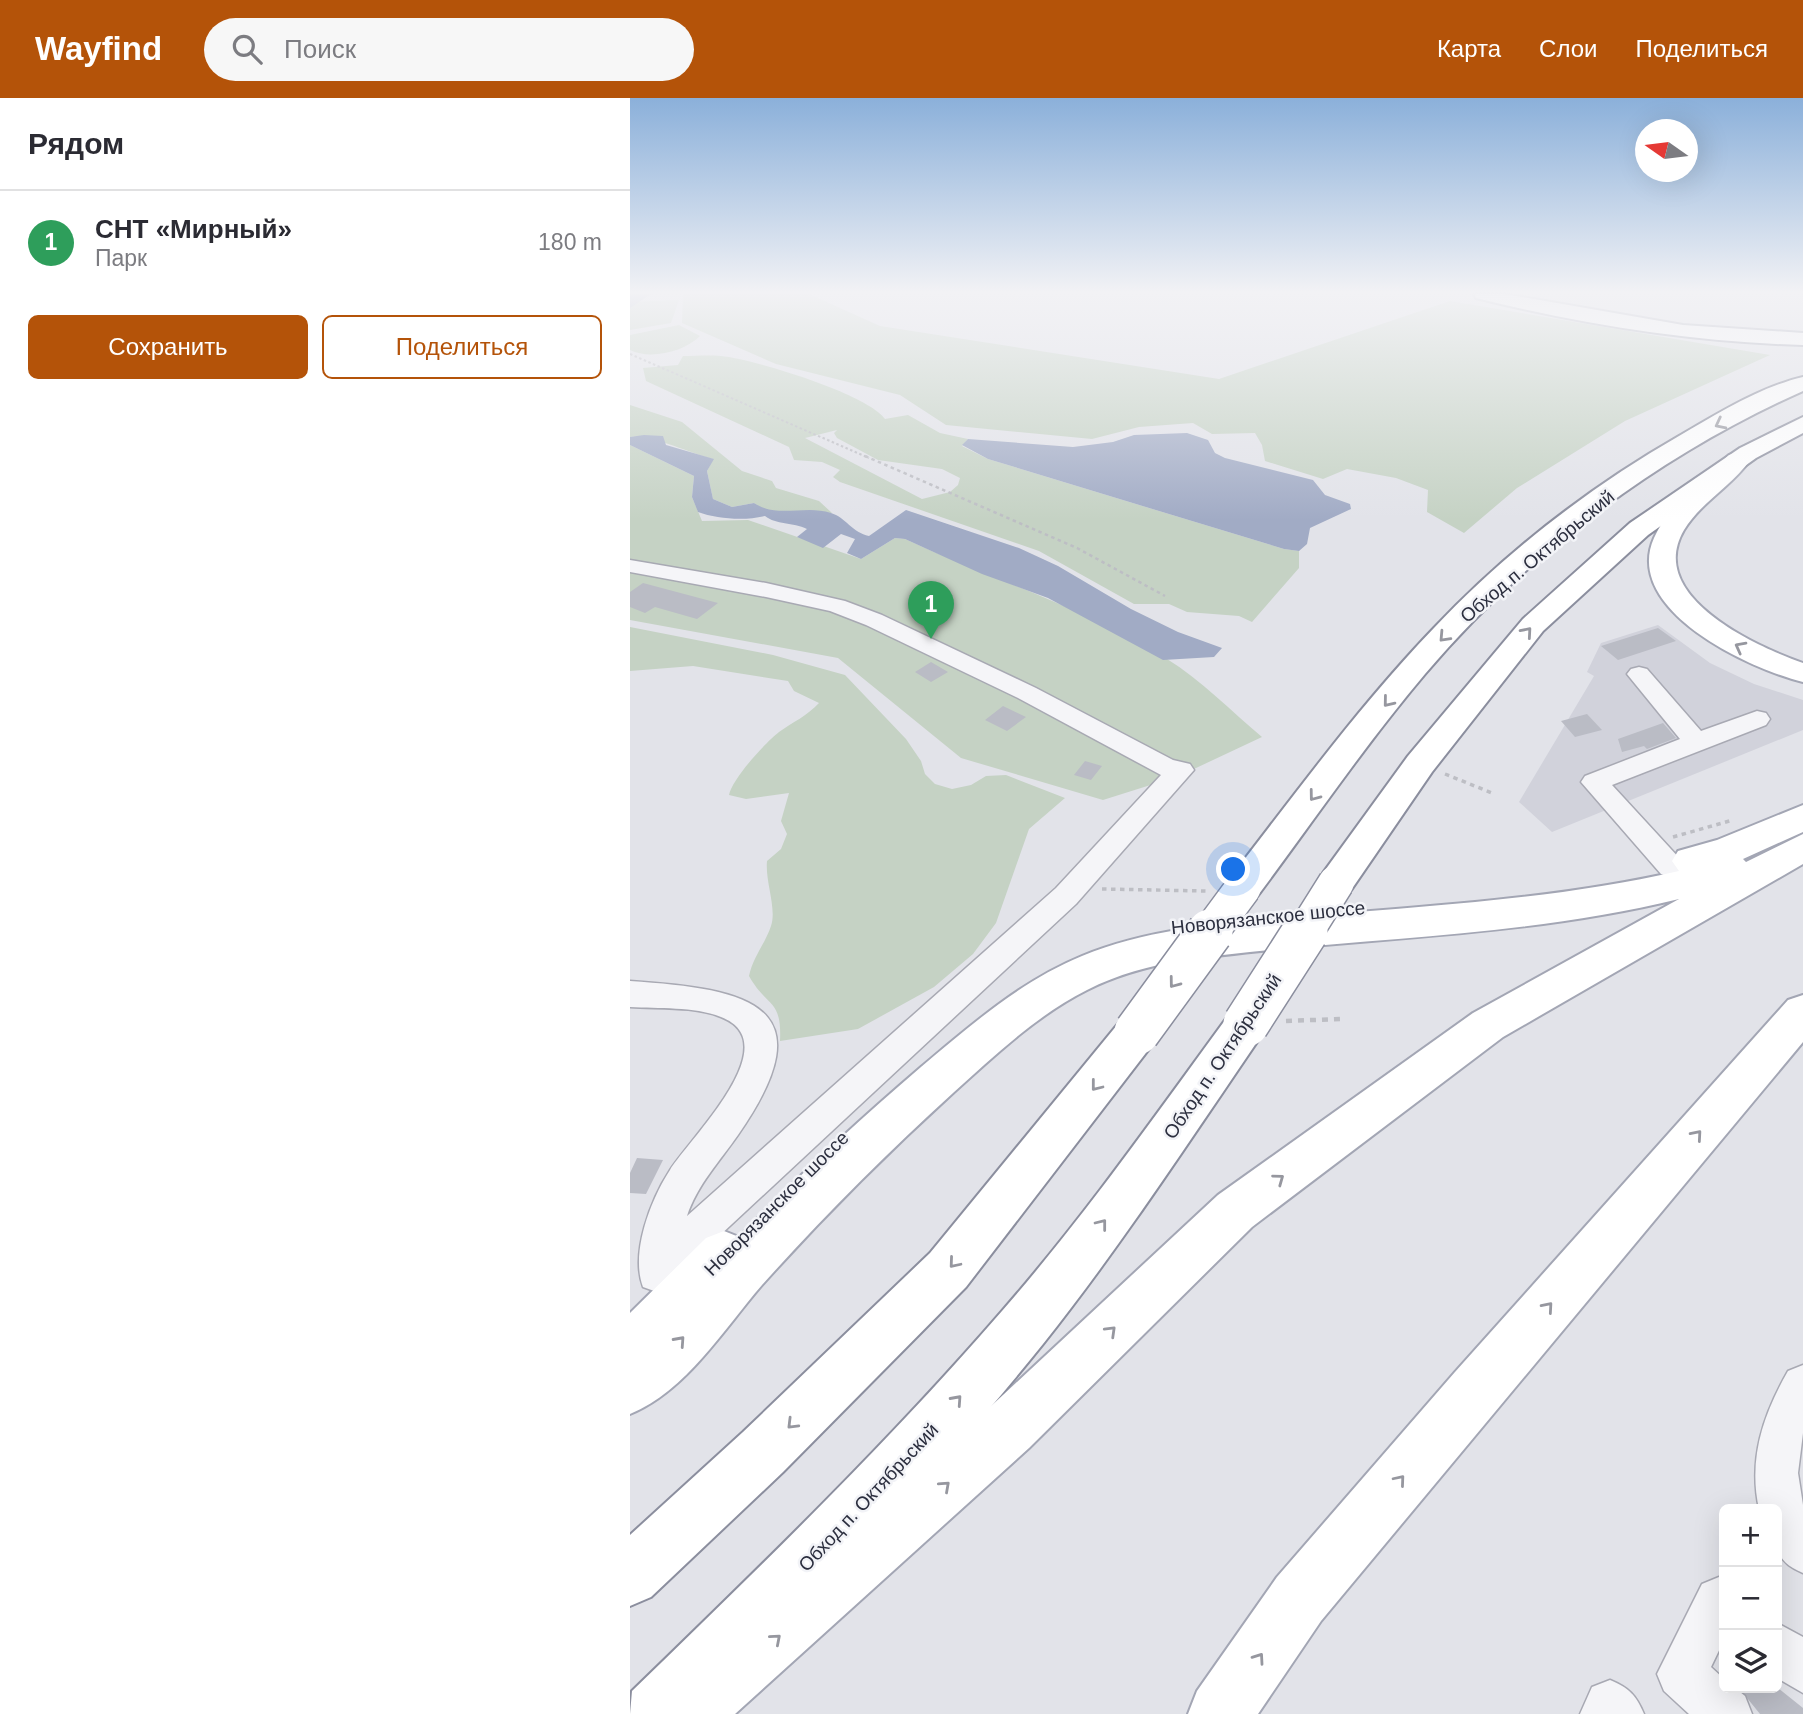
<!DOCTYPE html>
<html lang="ru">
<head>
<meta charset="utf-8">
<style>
	body { margin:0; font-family:Arial,sans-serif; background:#f7f7f7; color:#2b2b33 }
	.controls { position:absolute; right:21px; bottom:21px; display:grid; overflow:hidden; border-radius:10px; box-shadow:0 7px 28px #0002 }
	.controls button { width:63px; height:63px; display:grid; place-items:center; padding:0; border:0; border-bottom:2px solid #e1e1e2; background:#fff; color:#2b2b33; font:35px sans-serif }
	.compass { position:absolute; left:1005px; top:21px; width:63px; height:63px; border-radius:50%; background:#fff; box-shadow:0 7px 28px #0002; rotate:284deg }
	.you { position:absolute; left:604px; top:772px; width:24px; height:24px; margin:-18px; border:5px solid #fff; border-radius:50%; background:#1a73e8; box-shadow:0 0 0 10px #1a73e833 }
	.badge { display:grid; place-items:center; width:46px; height:46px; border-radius:50%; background:#b45309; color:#fff; font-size:23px; font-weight:700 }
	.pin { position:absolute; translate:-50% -58px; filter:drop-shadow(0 2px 4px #0008) }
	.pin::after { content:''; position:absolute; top:37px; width:24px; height:21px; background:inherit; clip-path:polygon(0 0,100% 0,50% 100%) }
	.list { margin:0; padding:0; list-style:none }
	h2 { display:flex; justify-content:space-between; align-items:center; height:91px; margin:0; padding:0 28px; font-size:30px }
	h2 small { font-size:23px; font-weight:400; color:#7c7c81 }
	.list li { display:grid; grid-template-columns:46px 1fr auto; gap:21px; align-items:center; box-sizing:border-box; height:105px; padding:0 28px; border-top:2px solid #e1e1e2 }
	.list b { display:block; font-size:26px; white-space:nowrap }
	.list p { margin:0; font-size:23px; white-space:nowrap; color:#7c7c81 }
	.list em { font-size:23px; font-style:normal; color:#7c7c81 }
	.actions { display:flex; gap:14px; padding:21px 28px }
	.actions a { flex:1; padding:16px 0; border:2px solid #b45309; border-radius:10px; text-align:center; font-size:24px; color:#b45309 }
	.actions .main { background:#b45309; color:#fff }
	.icon { flex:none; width:38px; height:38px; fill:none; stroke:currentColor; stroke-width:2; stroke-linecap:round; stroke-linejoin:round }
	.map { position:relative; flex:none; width:1173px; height:1616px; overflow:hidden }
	header { display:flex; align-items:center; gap:42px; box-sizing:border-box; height:98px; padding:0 35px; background:#b45309; color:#fff }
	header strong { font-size:33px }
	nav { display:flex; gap:38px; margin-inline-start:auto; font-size:24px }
	.search { width:490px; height:63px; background:#f7f7f7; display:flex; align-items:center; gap:18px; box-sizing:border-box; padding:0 24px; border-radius:38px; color:#7c7c81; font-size:26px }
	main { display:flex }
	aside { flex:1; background:#fff }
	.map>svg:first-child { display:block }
</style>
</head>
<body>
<header>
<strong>Wayfind</strong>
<div class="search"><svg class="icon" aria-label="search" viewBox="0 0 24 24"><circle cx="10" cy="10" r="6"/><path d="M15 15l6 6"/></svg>Поиск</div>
<nav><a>Карта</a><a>Слои</a><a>Поделиться</a></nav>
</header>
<main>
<aside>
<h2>Рядом<small></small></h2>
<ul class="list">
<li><span class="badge" style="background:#2e9e5b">1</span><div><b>СНТ «Мирный»</b><p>Парк</p></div><em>180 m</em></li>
</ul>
<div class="actions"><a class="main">Сохранить</a><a>Поделиться</a></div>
</aside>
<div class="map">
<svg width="1173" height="1616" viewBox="0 0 1173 1616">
	<rect width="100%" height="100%" fill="#e2e3e9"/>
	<path fill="#d1d2db" d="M1028 527 1080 565 1124 586 1173 602V632L922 734 889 704 964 578 957 574 971 545Z"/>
	<path fill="#c5d2c4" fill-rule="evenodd" d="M53 196H179L250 228 589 281 820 203 1140 257 995 323 887 390 834 435 797 414 798 392 766 380 717 371 693 381 635 363 632 347 625 335 582 336 563 325 509 329 462 341 316 327 270 297 146 266 52 225Z
		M49 202 41 225 0 232V204Z
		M49 227 70 238C54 254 20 262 0 252V237Z
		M53 258C65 258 78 257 91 258 123 261 238 296 255 321L278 317 310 335 338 341 332 348 358 361 654 451 669 453V470L622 524 609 518 557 514 539 506H504L409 453 210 384 203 379 210 372 192 364 164 362 159 349 16 283 13 270 48 267ZM207 332 204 335 207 340 248 362 312 371 330 380 328 387 320 394 292 401 175 340Z
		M0 307 52 324 112 373 142 383 146 390 189 403 202 415 136 414 124 405 102 409 83 401 77 373 83 361C60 355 20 336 0 339Z
		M0 347 64 378 62 399 72 423 118 422 231 461 265 440 275 441C362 481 455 510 537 561 571 582 602 614 632 639L549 678 473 702 331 660 208 560 0 522Z
		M0 529 143 557 215 577 276 641 291 663 295 676 305 686 322 691 341 687 356 678 376 677 435 700 399 731 366 825 343 856 304 889 228 931 150 943C152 900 137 910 119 878 123 859 135 846 141 828 147 810 135 784 137 763L151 751 157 736 151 723 159 695 116 701 99 697C102 681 135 645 149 634 163 624 177 618 189 605L164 593 158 583 63 568 0 573Z"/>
	<path fill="#a1abc5" d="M557 335 578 342 585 355 595 360 683 382 695 397 720 406 721 411 680 430 677 446 669 453 654 451 358 361 332 347 338 341 443 349 483 344 504 337Z
		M14 337 33 338 36 347 84 361 77 373 83 401 102 409 124 405C148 421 175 406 201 415 215 419 223 435 239 438L276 412 389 450 428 468 501 511 548 534 592 550 584 559 533 562 418 500 352 476 275 441 265 440 231 461 217 455 225 441 211 436 193 450 167 439 177 431C163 424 146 427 135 418 115 423 87 421 68 414L62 399 64 378 0 347V339Z"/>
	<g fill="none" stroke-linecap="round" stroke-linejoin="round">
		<path fill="#a1abc5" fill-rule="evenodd" d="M0 196H21L0 210Z"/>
	</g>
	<path fill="#babcc5" d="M13 485 88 505 67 521 25 509 15 515 0 509V494Z
		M1028 530 1046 543 988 562 971 548Z
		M301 564 318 574 301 584 285 574Z
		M373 608 396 619 377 633 355 622Z
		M957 616 972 632 945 639 931 623Z
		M1033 625 1046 640 1017 651 1014 648 992 654 988 641Z
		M455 663 472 668 461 682 444 677Z
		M7 1060 33 1062 16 1096 0 1095V1075Z
		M1109 1590H1148L1173 1610V1616H1130Z"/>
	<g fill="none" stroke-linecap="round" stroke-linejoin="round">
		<defs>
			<path id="minor" d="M0 462 136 485 215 503 252 517 406 590 543 662 560 666 564 672 446 806 44 1180 41 1189 27 1194 13 1189C0 1155 21 1101 40 1072 60 1040 159 945 91 919 63 908 29 911 0 909V883C118 891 199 906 108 1037 90 1063 67 1087 57 1118L426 790 531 677 388 600 236 527 200 513 136 499 0 474Z
				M1009 569 1017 571 1071 633 1127 613 1136 615 1140 621 1136 627 982 687 1051 762 1055 769 1051 776 1041 780 1031 776 951 684 955 678 1050 641 997 576 1001 571Z
				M1173 1267V1335L1168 1375 1173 1407V1475C1139 1461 1147 1443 1147 1411H1129C1118 1361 1133 1317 1158 1273Z
				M1089 1479 1094 1482V1542L1081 1569 1094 1581V1590H1105L1115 1598 1122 1616H1059L1034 1593 1027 1576 1072 1486Z
				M1147 1525 1173 1539V1595L1147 1580Z
				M980 1582C999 1590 1006 1597 1014 1616H950L962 1589Z"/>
			<path id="major" d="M844 196H875L1053 227 1173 235V247C1062 244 954 227 846 200Z
				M1108 355 1117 357 1120 362C1102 388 1071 404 1054 432 1015 498 1125 548 1173 565V584C1120 571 992 512 1024 440 1039 406 1074 382 1099 357Z
				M1173 707V734L1113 761 1116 764 1173 736V766L873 939 622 1129 399 1350 105 1616H24L33 1593 123 1519 359 1310 588 1097 843 915 1049 801C886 841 719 839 553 862 520 868 488 876 457 892 407 917 364 958 323 995 256 1056 192 1120 132 1187 93 1232 56 1293 0 1316V1215L76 1140 94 1133 109 1139C167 1079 228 1023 291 969 341 927 391 883 452 858 528 827 611 824 692 817 812 807 931 800 1049 773L1042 763 1048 753 1087 742Z
				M1173 897V944L691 1523 628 1616H558L567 1593 647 1479 825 1274 1158 902Z"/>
			<path id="highway" d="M1173 279V293C1029 357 897 456 795 576 735 647 682 725 626 800L613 804 600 800 594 790 600 780C666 695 729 608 804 530 875 455 960 389 1049 338 1087 316 1130 289 1173 279Z
				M1173 319V335L1126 360 1018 437 913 533 802 674 719 795 706 799 693 795 687 785 693 775 778 658 893 521 1000 425 1110 350Z
				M616 908 631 914 637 926 631 938C560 1042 491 1148 413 1246 308 1377 188 1496 70 1616H0L2 1593C129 1470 256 1347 372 1213 455 1118 527 1015 601 914Z
				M507 916 522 921 528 934 522 947 336 1189 153 1374 21 1499 0 1508V1437L113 1334 300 1155 492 921Z"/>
		</defs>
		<use href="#minor" stroke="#a8a9b3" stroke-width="3"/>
		<use href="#major" stroke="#a3a6b4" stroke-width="4"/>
		<use href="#highway" stroke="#8b8e9e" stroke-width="4"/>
		<path stroke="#bdbec4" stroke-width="2" stroke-dasharray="2.5 2.5" stroke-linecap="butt" d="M0 256 239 360"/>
		<path stroke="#bdbec4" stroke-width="2.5" stroke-dasharray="3.5 3.5" stroke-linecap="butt" d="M235 358 447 450 535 498"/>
		<path stroke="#bdbec4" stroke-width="3.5" stroke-dasharray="4.5 4.5" stroke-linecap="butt" d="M815 676 862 695
			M1043 739 1103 722
			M472 791 576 793"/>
		<path stroke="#bdbec4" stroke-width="4.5" stroke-dasharray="6 6" stroke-linecap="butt" d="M656 923 710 921"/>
		<use href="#minor" fill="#f5f5f8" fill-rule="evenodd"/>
		<use href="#major" fill="#fff" fill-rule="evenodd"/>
		<use href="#highway" fill="#fff" fill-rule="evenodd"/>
		<defs>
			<path id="highway-bridge-far1" d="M579 836 613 790
				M674 836 706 785"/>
			<path id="highway-bridge" d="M616 926 675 834
				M507 934 580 834"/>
		</defs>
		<use href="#highway-bridge-far1" stroke="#8b8e9e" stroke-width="38" stroke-linecap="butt"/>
		<use href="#highway-bridge" stroke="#8b8e9e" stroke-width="48" stroke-linecap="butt"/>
		<use href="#highway-bridge-far1" stroke="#fff" stroke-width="35"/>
		<use href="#highway-bridge" stroke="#fff" stroke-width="45"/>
	</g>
	<defs><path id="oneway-chevron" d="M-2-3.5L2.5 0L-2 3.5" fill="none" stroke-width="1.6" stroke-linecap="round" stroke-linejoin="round" transform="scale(1.75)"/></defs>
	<g stroke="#96979f">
		<use href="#oneway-chevron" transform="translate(1090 326) rotate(153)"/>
		<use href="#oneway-chevron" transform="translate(897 534) rotate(-49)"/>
		<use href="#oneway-chevron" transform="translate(814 539) rotate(133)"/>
		<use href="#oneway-chevron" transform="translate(1110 549) rotate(-152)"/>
		<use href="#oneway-chevron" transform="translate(758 604) rotate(129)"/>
		<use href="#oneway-chevron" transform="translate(684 698) rotate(127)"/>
		<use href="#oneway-chevron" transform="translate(544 885) rotate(127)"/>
		<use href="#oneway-chevron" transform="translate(466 988) rotate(128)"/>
		<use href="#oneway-chevron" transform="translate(1067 1037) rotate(-49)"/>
		<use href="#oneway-chevron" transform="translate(649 1081) rotate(-36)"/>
		<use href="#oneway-chevron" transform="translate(472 1126) rotate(-52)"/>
		<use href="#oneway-chevron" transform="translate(324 1165) rotate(130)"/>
		<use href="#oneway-chevron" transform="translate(918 1209) rotate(-49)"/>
		<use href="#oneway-chevron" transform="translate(481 1233) rotate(-44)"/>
		<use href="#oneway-chevron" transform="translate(50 1243) rotate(-48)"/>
		<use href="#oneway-chevron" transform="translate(327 1302) rotate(-48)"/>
		<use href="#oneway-chevron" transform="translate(162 1326) rotate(135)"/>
		<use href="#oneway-chevron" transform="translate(770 1382) rotate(-50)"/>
		<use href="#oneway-chevron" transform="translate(315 1388) rotate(-42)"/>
		<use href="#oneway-chevron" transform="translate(146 1541) rotate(-41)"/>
		<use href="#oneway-chevron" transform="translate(629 1560) rotate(-55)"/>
	</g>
	<linearGradient id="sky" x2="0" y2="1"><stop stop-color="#8bb0da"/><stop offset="0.46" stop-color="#f2f2f5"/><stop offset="1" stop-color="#f2f2f5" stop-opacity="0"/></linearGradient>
	<rect width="1173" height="422" fill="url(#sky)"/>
	<g text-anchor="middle" stroke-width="5" stroke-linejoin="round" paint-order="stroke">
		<g font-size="19" fill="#2c2f3f" stroke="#f2f3f7">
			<text transform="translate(907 458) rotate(-40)" y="7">Обход п. Октябрьский</text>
			<text transform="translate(638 819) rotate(-6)" y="7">Новорязанское шоссе</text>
			<text transform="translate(592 958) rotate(-56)" y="7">Обход п. Октябрьский</text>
			<text transform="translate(146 1105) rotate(-45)" y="7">Новорязанское шоссе</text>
			<text transform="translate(238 1399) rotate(-47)" y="7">Обход п. Октябрьский</text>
		</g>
	</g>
</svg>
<div class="controls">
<button>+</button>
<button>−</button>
<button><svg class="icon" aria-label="layers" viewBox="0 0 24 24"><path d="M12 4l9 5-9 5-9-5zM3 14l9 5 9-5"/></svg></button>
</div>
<svg class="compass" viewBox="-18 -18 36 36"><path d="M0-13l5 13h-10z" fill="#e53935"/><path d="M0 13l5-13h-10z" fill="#7c7c81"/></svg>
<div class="you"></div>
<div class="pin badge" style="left:301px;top:541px;background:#2e9e5b">1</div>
</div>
</main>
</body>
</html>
